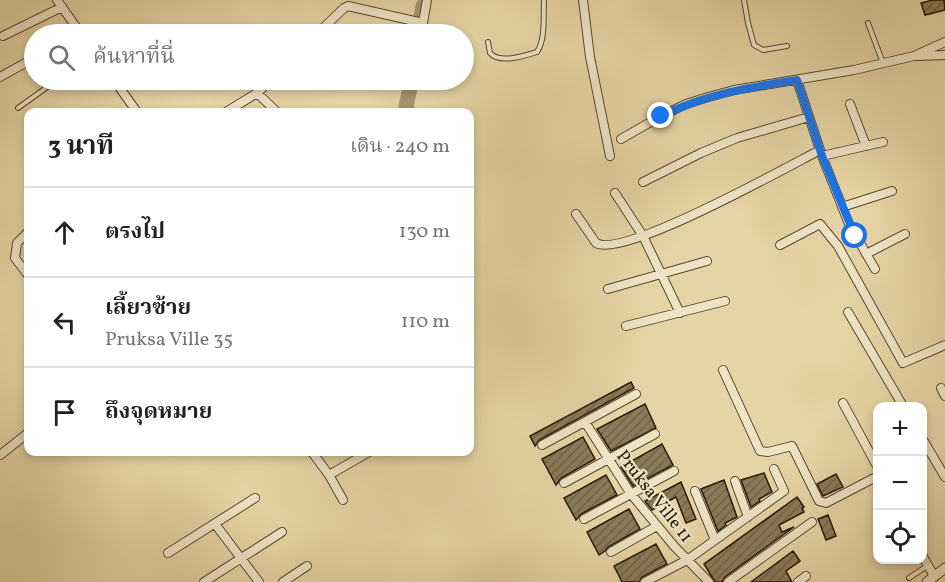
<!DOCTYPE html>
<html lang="th">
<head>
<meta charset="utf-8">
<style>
	body { margin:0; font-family:Vollkorn,"Noto Serif Thai",serif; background:#f6f6f6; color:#202124 }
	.controls { position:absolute; right:18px; bottom:18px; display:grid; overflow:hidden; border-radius:12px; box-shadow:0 3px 9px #0003 }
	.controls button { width:54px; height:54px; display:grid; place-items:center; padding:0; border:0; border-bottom:2px solid #e0e0e0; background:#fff; color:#202124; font:30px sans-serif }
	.stop { position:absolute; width:18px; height:18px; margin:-14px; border:4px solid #1a73e8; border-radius:50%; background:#fff }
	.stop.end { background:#1a73e8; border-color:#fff; box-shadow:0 2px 6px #0008 }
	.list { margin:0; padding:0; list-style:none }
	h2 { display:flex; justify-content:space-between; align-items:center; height:78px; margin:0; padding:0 24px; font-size:26px }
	h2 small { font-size:20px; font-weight:400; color:#757577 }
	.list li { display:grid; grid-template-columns:39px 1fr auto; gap:18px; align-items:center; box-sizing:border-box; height:90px; padding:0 24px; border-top:2px solid #e0e0e0 }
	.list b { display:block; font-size:22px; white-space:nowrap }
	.list p { margin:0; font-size:20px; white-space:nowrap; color:#757577 }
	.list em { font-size:20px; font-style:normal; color:#757577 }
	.icon { flex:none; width:33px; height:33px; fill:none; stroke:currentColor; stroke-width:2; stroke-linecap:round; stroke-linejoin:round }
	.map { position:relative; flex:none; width:945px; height:582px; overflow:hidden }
	.search { position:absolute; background:#fff; box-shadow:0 3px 9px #0003; left:24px; top:24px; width:450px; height:66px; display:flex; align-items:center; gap:15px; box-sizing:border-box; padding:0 21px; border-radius:33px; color:#757577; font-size:22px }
	.panel { position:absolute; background:#fff; box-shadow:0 3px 9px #0003; left:24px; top:108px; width:450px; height:348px; border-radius:12px }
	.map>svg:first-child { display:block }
</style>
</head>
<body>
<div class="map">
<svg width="945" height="582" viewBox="0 0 945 582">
	<defs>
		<pattern id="building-hatch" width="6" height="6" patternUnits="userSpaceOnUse" patternTransform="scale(1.5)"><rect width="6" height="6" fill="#8a7a58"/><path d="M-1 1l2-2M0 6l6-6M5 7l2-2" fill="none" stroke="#716347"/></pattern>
	</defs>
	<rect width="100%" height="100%" fill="#e5d4a5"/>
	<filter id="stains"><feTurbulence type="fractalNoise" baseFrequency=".00333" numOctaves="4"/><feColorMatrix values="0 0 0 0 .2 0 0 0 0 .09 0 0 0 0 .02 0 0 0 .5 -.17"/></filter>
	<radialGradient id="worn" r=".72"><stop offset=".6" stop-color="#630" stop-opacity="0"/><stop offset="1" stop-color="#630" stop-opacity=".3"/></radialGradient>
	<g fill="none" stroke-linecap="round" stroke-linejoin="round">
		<path stroke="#a5946f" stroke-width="15" d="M418 34 423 6
			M408 112 406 106 412 80"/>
	</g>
	<path fill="url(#building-hatch)" stroke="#281805" stroke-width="1.5" d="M933 0H944L945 10 925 15 921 3Z
		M631 382 634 388 539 440 535 446 530 436Z
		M645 404 656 428 611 451 597 429Z
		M583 437 595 459 561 478 556 485 542 459Z
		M662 444 673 465 633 486 621 467Z
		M764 473 772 492 759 499 760 501 751 507 741 480Z
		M836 474 843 487 823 496 817 484Z
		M606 475 617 495 581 514 576 520 564 498Z
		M724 480 737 517 725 523 726 525 718 531 701 489Z
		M681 482 696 519 686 523 676 497 652 510 645 501Z
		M797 497 804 507 802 508 804 512 779 525 782 532 794 527 725 577 722 582H715L704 564Z
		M629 509 640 529 608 547 605 551 599 555 587 532Z
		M828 515 836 536 826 540 818 519Z
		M656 544 667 564 642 577 639 582H622L614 566Z
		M793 551 800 561 786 571 792 582H751Z"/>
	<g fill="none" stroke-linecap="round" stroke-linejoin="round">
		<defs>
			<path id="service" d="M744 0 748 23 754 45 763 50 787 46
				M868 23 883 63
				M488 42 490 53C500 64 524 56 537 52 546 39 543 15 544 0
				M18 108 57 80
				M909 578 927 566"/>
			<path id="minor" d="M57 0 81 34
				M583 0 590 57 610 156
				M423 23 427 0
				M317 34 344 8 348 6 423 23 424 34
				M3 36 62 7
				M918 56 945 55
				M0 77 34 58
				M114 80 137 112
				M797 80 822 156 849 224 875 269
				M257 93 277 112
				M850 104 866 146
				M226 112 257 93 271 80
				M621 139 661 116 686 104 708 97 734 90 854 70 914 56 945 42
				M822 156 883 142
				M643 182 701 153 737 138 809 117
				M615 193 643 236 680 313
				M842 207 892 191
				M576 214 596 243C623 259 787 167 820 150
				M28 232 17 243 15 258 28 275
				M780 245 820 224 838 246 903 363 945 345
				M866 254 905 234
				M608 289 707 261
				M848 312 903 406
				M626 326 725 301
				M723 370 760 451 768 452 792 446 819 501 826 503 878 476
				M941 388 945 396
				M843 403 878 468
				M585 422 631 494 674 546 709 582
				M922 438 945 477
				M542 445 636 394
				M312 452 329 475 343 500
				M0 455 28 433
				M329 475 369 452
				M735 481 748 517
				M564 483 655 434
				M695 491 715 540
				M584 519 674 471
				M215 524 259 582
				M611 552 657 526
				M168 553 255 498
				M922 555 934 576
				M204 582 282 532
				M283 582 307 566
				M645 582 687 560 784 491 774 469
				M728 582 812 522
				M798 582 806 576"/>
			<path id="tertiary" d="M927 582 945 568"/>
		</defs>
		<use href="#service" stroke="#57472d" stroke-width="6"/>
		<use href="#minor" stroke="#57472d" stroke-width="10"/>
		<use href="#tertiary" stroke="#57472d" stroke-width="11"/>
		<use href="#service" stroke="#eee3c4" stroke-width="4"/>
		<use href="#minor" stroke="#eee3c4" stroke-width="8"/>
		<use href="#tertiary" stroke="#eee3c4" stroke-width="9"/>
	</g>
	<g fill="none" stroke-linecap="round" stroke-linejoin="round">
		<path stroke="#1a73e8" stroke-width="8" d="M661 116C704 95 750 87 797 80L822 156 855 236"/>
	</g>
	<g text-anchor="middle" stroke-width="4.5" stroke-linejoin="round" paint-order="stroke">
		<g font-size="18" fill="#281805" stroke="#eee3c4">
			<text transform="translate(655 496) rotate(52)" y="6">Pruksa Ville 11</text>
		</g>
	</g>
	<rect width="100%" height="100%" filter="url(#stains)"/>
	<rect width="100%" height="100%" fill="url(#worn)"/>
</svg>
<div class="controls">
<button>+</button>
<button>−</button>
<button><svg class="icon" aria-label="locate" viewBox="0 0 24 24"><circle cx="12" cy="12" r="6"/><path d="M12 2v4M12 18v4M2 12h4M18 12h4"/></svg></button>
</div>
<div class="stop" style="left:855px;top:236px"></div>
<div class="stop end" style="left:661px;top:116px"></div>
<div class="search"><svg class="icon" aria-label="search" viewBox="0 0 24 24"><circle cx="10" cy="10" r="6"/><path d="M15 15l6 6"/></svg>ค้นหาที่นี่</div>
<section class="panel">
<h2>3 นาที<small>เดิน · 240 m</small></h2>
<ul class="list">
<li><svg class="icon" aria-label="ahead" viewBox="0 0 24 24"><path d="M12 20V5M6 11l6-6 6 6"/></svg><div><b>ตรงไป</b></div><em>130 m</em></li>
<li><svg class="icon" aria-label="left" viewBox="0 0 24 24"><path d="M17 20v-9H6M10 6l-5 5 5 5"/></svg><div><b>เลี้ยวซ้าย</b><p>Pruksa Ville 35</p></div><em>110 m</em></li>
<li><svg class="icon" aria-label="arrive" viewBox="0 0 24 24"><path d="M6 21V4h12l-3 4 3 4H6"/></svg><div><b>ถึงจุดหมาย</b></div></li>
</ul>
</section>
</div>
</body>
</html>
